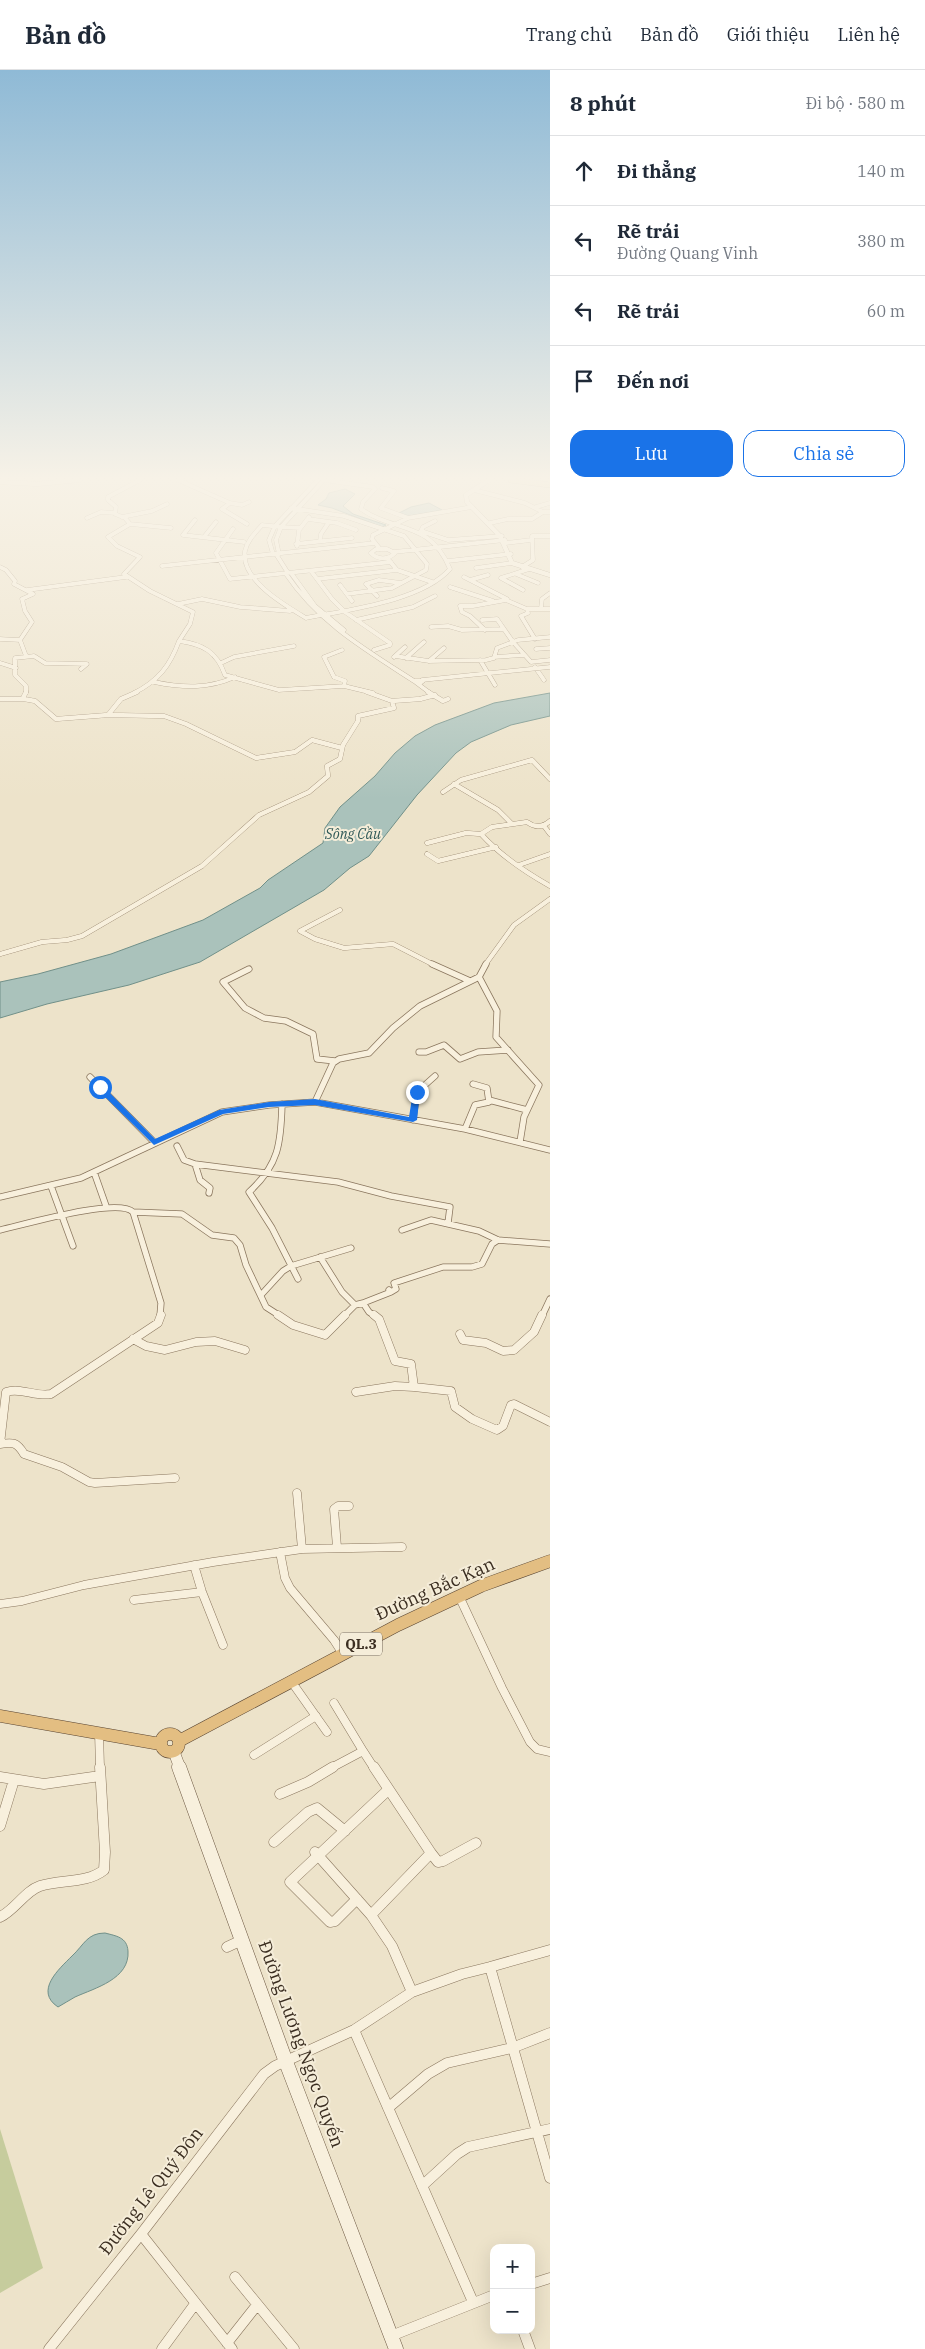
<!DOCTYPE html>
<html lang="vi">
<head>
<meta charset="utf-8">
<style>
	body { margin:0; font-family:"IBM Plex Serif",serif; background:#f6f6f7; color:#1f2937 }
	.controls { position:absolute; right:15px; bottom:15px; display:grid; overflow:hidden; border-radius:10px; box-shadow:0 5px 20px #0002 }
	.controls button { width:45px; height:45px; display:grid; place-items:center; padding:0; border:0; border-bottom:1px solid #e0e1e3; background:#fff; color:#1f2937; font:25px sans-serif }
	.stop { position:absolute; width:15px; height:15px; margin:-11px; border:4px solid #1a73e8; border-radius:50%; background:#fff }
	.stop.end { background:#1a73e8; border-color:#fff; box-shadow:0 1px 5px #0008 }
	.list { margin:0; padding:0; list-style:none }
	h2 { display:flex; justify-content:space-between; align-items:center; height:65px; margin:0; padding:0 20px; font-size:21px }
	h2 small { font-size:16px; font-weight:400; color:#747a83 }
	.list li { display:grid; grid-template-columns:32px 1fr auto; gap:15px; align-items:center; box-sizing:border-box; height:70px; padding:0 20px; border-top:1px solid #e0e1e3 }
	.list b { display:block; font-size:19px; white-space:nowrap }
	.list p { margin:0; font-size:16px; white-space:nowrap; color:#747a83 }
	.list em { font-size:16px; font-style:normal; color:#747a83 }
	.actions { display:flex; gap:10px; padding:15px 20px }
	.actions a { flex:1; padding:11px 0; border:1px solid #1a73e8; border-radius:15px; text-align:center; font-size:18px; color:#1a73e8 }
	.actions .main { background:#1a73e8; color:#fff }
	.icon { flex:none; width:28px; height:28px; fill:none; stroke:currentColor; stroke-width:2; stroke-linecap:round; stroke-linejoin:round }
	.map { position:relative; flex:none; width:550px; height:2279px; overflow:hidden }
	header { display:flex; align-items:center; gap:30px; box-sizing:border-box; height:70px; padding:0 25px; background:#fff; border-bottom:1px solid #e0e1e3 }
	header strong { font-size:24px }
	nav { display:flex; gap:28px; margin-inline-start:auto; font-size:18px }
	main { display:flex }
	aside { flex:1; background:#fff }
	.map>svg:first-child { display:block }
</style>
</head>
<body>
<header>
<strong>Bản đồ</strong>
<nav><a>Trang chủ</a><a>Bản đồ</a><a>Giới thiệu</a><a>Liên hệ</a></nav>
</header>
<main>
<div class="map">
<svg width="550" height="2279" viewBox="0 0 550 2279">
	<rect width="100%" height="100%" fill="#ede3ca"/>
	<path fill="#c6cc9d" d="M0 2059 43 2198 0 2223Z"/>
	<path fill="#aac2bb" stroke="#719089" d="M345 419 355 424 343 436 353 444 386 455 382 457 332 438 318 435 326 429 329 423Z
		M429 433 442 440 409 446 399 443 411 437Z
		M550 623V646L511 655 471 672 456 683 417 725 369 786 350 798 324 820 200 892 129 915 47 934 0 948V912L38 904 111 884 203 850 260 818 268 810 323 773 325 758 340 737 375 706 395 683 415 666 435 655 494 633Z
		M105 1863C116 1866 127 1867 128 1881 130 1909 95 1918 75 1927 69 1930 64 1934 58 1937 34 1921 59 1899 72 1886 84 1875 87 1863 105 1863Z"/>
	<g fill="none" stroke-linecap="round" stroke-linejoin="round">
		<defs>
			<path id="minor-far4" d="M140 410 108 427V430L116 437 115 444 125 448 130 454 171 458
				M178 410 230 433 222 439 247 454
				M324 410 373 417 375 419 363 432 361 439C395 463 430 450 450 499 422 531 347 540 306 548 286 536 240 510 245 481 247 471 255 463 262 455L281 457Z
				M474 420 525 433 543 442 532 449H508L490 453
				M230 433 242 435 249 432
				M536 437 550 433
				M291 438 344 446 404 466 427 494 426 500 392 518 347 524
				M543 442H550
				M122 447 152 441 167 434
				M87 448 101 442 115 443
				M408 448 472 437
				M308 449 337 453 356 460
				M195 450 183 465 244 472
				M435 451 423 457 421 461 448 470 502 466
				M130 454 108 467 117 476 140 487 124 504 150 521 193 542 190 554 179 571C203 574 217 582 225 605L279 620 344 616 373 623
				M281 457 300 458
				M233 459 216 483 230 509 391 492
				M204 467 216 452
				M320 471 321 464 329 452
				M506 473 531 470
				M296 474 352 468
				M297 476 299 460 309 447
				M376 479H387L395 483C388 490 378 490 371 483Z
				M380 479 372 469 373 465 408 448 381 438 394 421 382 418
				M394 482 505 470
				M273 484 269 470 275 456 318 410
				M276 484 288 503
				M279 484 276 470 281 457
				M388 489 397 500 432 512
				M448 491 511 484
				M162 496 375 473
				M0 497 6 500 15 511 14 514 33 524 22 529 25 541 32 552 20 570 26 586
				M522 497 533 490 532 466H550
				M476 498 512 493
				M311 501 332 529 345 542 390 573V575L374 580
				M291 503 315 536 344 560
				M286 504C319 553 366 580 414 611
				M516 504 538 513
				M464 507 507 529
				M501 508 529 499
				M501 508 523 520
				M317 509 397 500
				M470 510 488 505
				M340 515 352 531
				M450 517 493 531
				M27 520 126 507
				M377 526 366 514 379 510 401 513
				M178 534 202 529 240 537 290 541
				M541 538 542 529 550 523
				M527 539 528 543 521 546 535 569
				M356 550 413 537 435 526
				M482 550 497 549 513 572 531 592 550 590
				M431 557 448 556 462 560 503 559
				M485 560 470 546 462 542 460 536H473L506 530 527 539H550
				M0 569 20 570
				M536 579 550 578
				M342 580 324 587 334 607 345 611 344 616
				M395 586 429 591 486 590 494 588 497 578 518 570 550 567
				M394 587 405 577
				M494 587 525 585
				M406 588 424 572
				M480 590 495 615
				M429 591 444 578
				M0 593 16 598
				M221 593 234 587 294 576
				M535 597 544 610
				M422 610 550 597
				M154 612C183 618 208 619 235 607
				M419 614 423 611H414L430 623
				M26 623V616L15 605V588L34 586 45 593 87 594 81 599
				M134 623C158 611 170 596 179 571"/>
			<path id="minor-far3" d="M367 622 392 631 420 629 435 625
				M428 622 443 631 448 629
				M23 628 26 622
				M0 629H24L35 631 56 649 108 645 164 646 186 654 256 688 295 682 312 670 342 678
				M108 645 121 629 137 622
				M454 714 498 740 511 753
				M443 722 461 710 532 690 550 709
				M544 756 550 764
				M481 764 492 757 527 752C535 758 543 757 550 751
				M427 773 466 763 481 764C500 785 525 802 550 816
				M427 784 438 791 496 777
				M519 795 550 784
				M340 840 300 861 315 869 344 878 393 874 434 895
				M0 884 42 872 67 870 82 866 202 796 259 745 309 722 328 706 327 696 340 689 343 675 358 651V646L394 638 392 631
				M485 895 514 855 550 829"/>
			<path id="minor-far2" d="M432 894 470 911
				M249 899 223 912 245 938 264 948 286 951 313 964 317 989 335 991
				M479 907 497 941 496 967 539 1015 524 1047 520 1072
				M419 982H426L444 975 460 989 478 982 508 980
				M90 1007 154 1072
				M489 1030 527 1040
				M315 1032 333 993 339 989 369 983 393 958 420 936 479 907 486 894
				M282 1034C281 1073 279 1095 249 1122L272 1158 298 1209
				M413 1050 417 1022 435 1006
				M465 1059 475 1035 489 1032 487 1018 473 1014
				M177 1076 184 1090 195 1094 200 1110 210 1118 209 1123
				M195 1094 338 1112 391 1126 450 1137 448 1153
				M94 1102 106 1136
				M51 1116 73 1176
				M0 1127 81 1108 222 1042 269 1035 315 1032 465 1059 550 1080
				M133 1142 182 1144 212 1165 234 1168 240 1175 246 1195 266 1237 280 1246
				M0 1160C23 1155 118 1127 133 1142L161 1233 160 1246
				M402 1160 431 1150 479 1161 498 1170 550 1174
				M320 1187 342 1222 355 1235
				M391 1222 396 1219 394 1213 443 1197H472L482 1194 492 1174 498 1170
				M261 1225 283 1201 291 1196 351 1178
				M363 1233 391 1222 389 1220
				M344 1246 355 1235 363 1233 369 1242 375 1246
				M542 1246 550 1229"/>
			<path id="minor-far1" d="M278 1245 293 1255 325 1265 345 1245
				M460 1264 463 1270 486 1273 503 1281 514 1280 534 1262 542 1245
				M133 1269 146 1276 165 1280 196 1272 215 1271 245 1280
				M414 1317 451 1321 455 1337 472 1349 497 1360 503 1356 511 1335 514 1334 550 1352
				M356 1322 395 1316 414 1317 411 1294 395 1291 379 1249 374 1245
				M0 1374 6 1322C21 1317 35 1327 51 1324L158 1253 161 1245
				M0 1374C13 1372 17 1372 24 1384L62 1397 89 1412 95 1413 175 1408
				M297 1423 302 1479
				M337 1477 334 1439 338 1436H349
				M280 1482 285 1508 290 1518 334 1570 343 1584
				M194 1495 202 1522 223 1575
				M459 1526 502 1618 530 1672 537 1679 550 1682
				M134 1530 202 1522
				M0 1534 22 1531 84 1515 213 1492 302 1479 402 1477
				M291 1611 327 1662
				M334 1633 363 1681
				M99 1662 100 1698
				M254 1685 316 1646
				M331 1698 363 1681 374 1698"/>
			<path id="minor" d="M374 1697 431 1783
				M0 1707 44 1714 100 1706
				M280 1724 308 1712 333 1697
				M0 1756 14 1710
				M274 1772 308 1742 317 1738 345 1761
				M315 1782 371 1845 392 1876 412 1922
				M357 1829 335 1851 330 1852 290 1812 388 1720
				M371 1845 431 1783 438 1792 443 1791 476 1773
				M0 1847C15 1840 25 1821 40 1816 61 1809 86 1814 104 1800L105 1782 100 1697
				M227 1877 242 1870
				M490 1897 550 1880
				M354 1960 473 2232
				M388 2038 428 2004 447 1993 512 1978 550 1963
				M422 2116 457 2084 468 2077 550 2059
				M141 2164 232 2279
				M235 2207 294 2279
				M531 2214 550 2208
				M523 2260 530 2279
				M391 2266 494 2225
				M227 2273 257 2235
				M49 2279 141 2164 264 2004 275 1996 354 1960 412 1922 462 1904 490 1897 550 2108
				M162 2279 195 2234"/>
			<path id="tertiary" d="M489 410 466 425 467 432 500 466 512 493 550 505
				M0 412 37 414 79 410"/>
			<path id="secondary-far1" d="M174 1682 180 1698"/>
			<path id="secondary" d="M179 1697 286 1992 396 2279"/>
			<path id="primary" d="M511 410 550 415"/>
			<path id="trunk" d="M0 1646 160 1674
				M161 1673a9 9 0 1 1 18 0a9 9 0 1 1-18 0Z
				M179 1671 398 1555 481 1516 550 1491"/>
		</defs>
		<use href="#minor-far4" stroke="#8a765e" stroke-width="4.5"/>
		<use href="#minor-far3" stroke="#8a765e" stroke-width="5"/>
		<use href="#minor-far2" stroke="#8a765e" stroke-width="7"/>
		<use href="#minor-far1" stroke="#8a765e" stroke-width="9"/>
		<use href="#minor" stroke="#8a765e" stroke-width="11"/>
		<use href="#tertiary" stroke="#8a765e" stroke-width="5"/>
		<use href="#secondary-far1" stroke="#6c5741" stroke-width="12"/>
		<use href="#secondary" stroke="#6c5741" stroke-width="15"/>
		<use href="#primary" stroke="#584432" stroke-width="6"/>
		<use href="#trunk" stroke="#584432" stroke-width="13"/>
		<use href="#minor-far4" stroke="#f8f0dd" stroke-width="4"/>
		<use href="#minor-far3" stroke="#f8f0dd" stroke-width="4.5"/>
		<use href="#minor-far2" stroke="#f8f0dd" stroke-width="5.5"/>
		<use href="#minor-far1" stroke="#f8f0dd" stroke-width="8"/>
		<use href="#minor" stroke="#f8f0dd" stroke-width="10"/>
		<use href="#tertiary" stroke="#f8f0dd" stroke-width="4.5"/>
		<use href="#secondary-far1" stroke="#f8f0dd" stroke-width="11"/>
		<use href="#secondary" stroke="#f8f0dd" stroke-width="14"/>
		<use href="#primary" stroke="#eed8a4" stroke-width="5.5"/>
		<use href="#trunk" stroke="#e3be82" stroke-width="12"/>
	</g>
	<linearGradient id="sky" x2="0" y2="1"><stop stop-color="#8fbad6"/><stop offset="0.56" stop-color="#f7f2e7"/><stop offset="1" stop-color="#f7f2e7" stop-opacity="0"/></linearGradient>
	<rect width="550" height="729" fill="url(#sky)"/>
	<path fill="#1a73e8" d="M97 1016H103L155 1069 219 1040 269 1032 315 1029 409 1047 413 1022 417 1019 420 1022 417 1050 413 1052 315 1035 269 1037 223 1044 154 1075 97 1019Z"/>
	<g text-anchor="middle" stroke-width="4" stroke-linejoin="round" paint-order="stroke">
		<g font-size="14" font-style="italic" fill="#315a58" stroke="#f5edd9">
			<text x="353" y="769">Sông Cầu</text>
		</g>
		<rect fill="#f5edd9" stroke="#736758" stroke-width="1" x="340" y="1562.5" width="42" height="23" rx="4"/>
		<g font-size="14" font-weight="bold" fill="#3b2e21">
			<text x="361" y="1579">QL.3</text>
		</g>
		<g font-size="18" fill="#3b2e21" stroke="#f5edd9">
			<text transform="translate(435 1519) rotate(-24)" y="6">Đường Bắc Kạn</text>
			<text transform="translate(301 1974) rotate(70)" y="6">Đường Lương Ngọc Quyến</text>
			<text transform="translate(151 2121) rotate(-52)" y="6">Đường Lê Quý Đôn</text>
		</g>
	</g>
</svg>
<div class="controls">
<button>+</button>
<button>−</button>
</div>
<div class="stop" style="left:100px;top:1017px"></div>
<div class="stop end" style="left:417px;top:1022px"></div>
</div>
<aside>
<h2>8 phút<small>Đi bộ · 580 m</small></h2>
<ul class="list">
<li><svg class="icon" aria-label="ahead" viewBox="0 0 24 24"><path d="M12 20V5M6 11l6-6 6 6"/></svg><div><b>Đi thẳng</b></div><em>140 m</em></li>
<li><svg class="icon" aria-label="left" viewBox="0 0 24 24"><path d="M17 20v-9H6M10 6l-5 5 5 5"/></svg><div><b>Rẽ trái</b><p>Đường Quang Vinh</p></div><em>380 m</em></li>
<li><svg class="icon" aria-label="left" viewBox="0 0 24 24"><path d="M17 20v-9H6M10 6l-5 5 5 5"/></svg><div><b>Rẽ trái</b></div><em>60 m</em></li>
<li><svg class="icon" aria-label="arrive" viewBox="0 0 24 24"><path d="M6 21V4h12l-3 4 3 4H6"/></svg><div><b>Đến nơi</b></div></li>
</ul>
<div class="actions"><a class="main">Lưu</a><a>Chia sẻ</a></div>
</aside>
</main>
</body>
</html>
